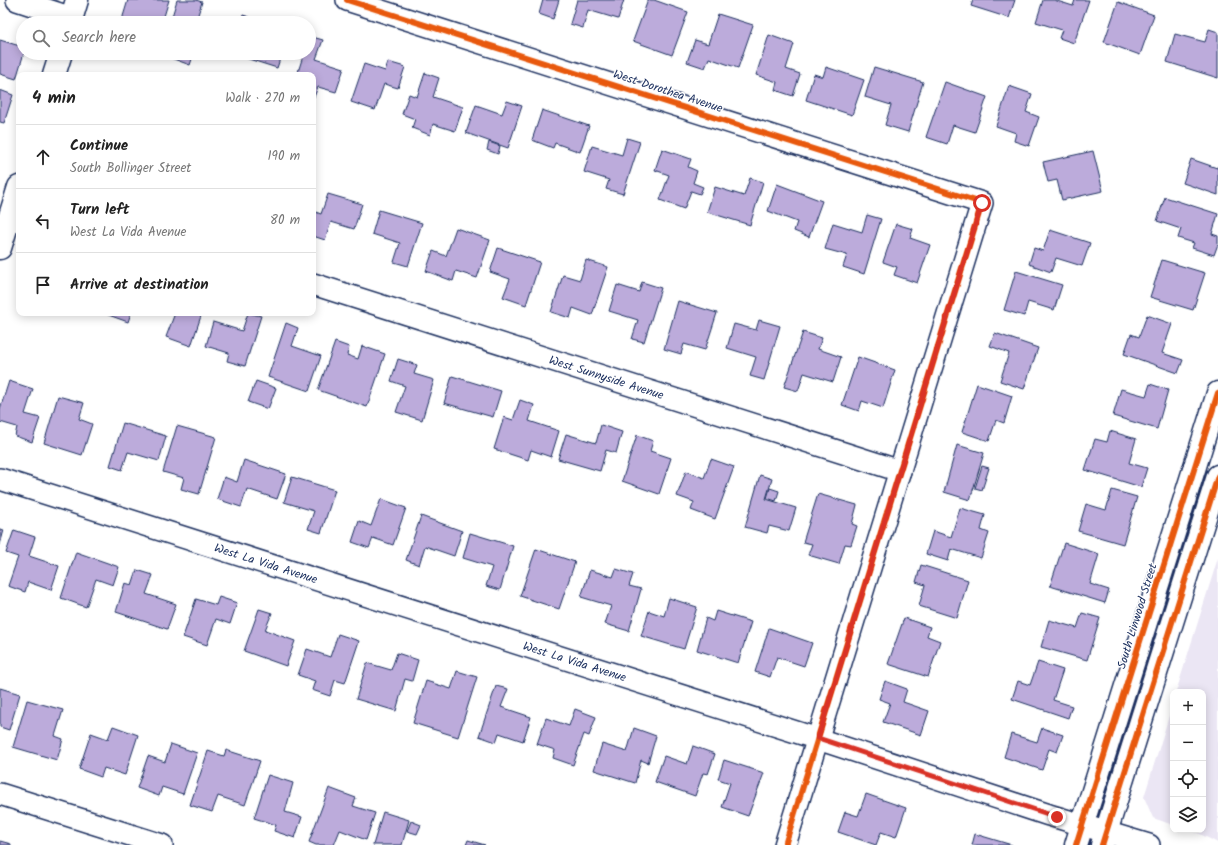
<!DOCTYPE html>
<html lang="en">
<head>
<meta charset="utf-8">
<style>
	body { margin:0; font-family:Kalam,sans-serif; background:#f2f2f2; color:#222 }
	.controls { position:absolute; right:12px; bottom:12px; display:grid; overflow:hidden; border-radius:8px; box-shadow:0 2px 10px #0003 }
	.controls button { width:36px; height:36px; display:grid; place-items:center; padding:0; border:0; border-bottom:1px solid #e0e0e0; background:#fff; color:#222; font:20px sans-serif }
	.stop { position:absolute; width:12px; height:12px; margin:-9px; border:3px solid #d93025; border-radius:50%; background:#fff }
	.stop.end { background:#d93025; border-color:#fff; box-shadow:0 1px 4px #0008 }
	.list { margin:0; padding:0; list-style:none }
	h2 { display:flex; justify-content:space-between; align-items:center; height:52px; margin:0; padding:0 16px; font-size:17px }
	h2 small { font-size:13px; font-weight:400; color:#767676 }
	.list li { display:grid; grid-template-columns:26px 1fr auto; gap:12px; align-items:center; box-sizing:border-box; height:64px; padding:0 16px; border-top:1px solid #e0e0e0 }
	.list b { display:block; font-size:15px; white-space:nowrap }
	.list p { margin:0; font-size:13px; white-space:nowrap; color:#767676 }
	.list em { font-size:13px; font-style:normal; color:#767676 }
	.icon { flex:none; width:22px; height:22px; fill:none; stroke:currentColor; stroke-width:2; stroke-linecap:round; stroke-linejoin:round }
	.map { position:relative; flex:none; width:1218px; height:845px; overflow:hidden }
	.search { position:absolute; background:#fff; box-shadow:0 2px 10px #0003; left:16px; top:16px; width:300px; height:44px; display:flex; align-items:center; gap:10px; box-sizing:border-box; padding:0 14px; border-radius:22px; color:#767676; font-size:15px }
	.panel { position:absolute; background:#fff; box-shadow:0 2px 10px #0003; left:16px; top:72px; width:300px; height:244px; border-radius:8px }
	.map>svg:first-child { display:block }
</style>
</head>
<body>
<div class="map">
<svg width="1218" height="845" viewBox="0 0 1218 845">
	<rect width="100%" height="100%" fill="#fff"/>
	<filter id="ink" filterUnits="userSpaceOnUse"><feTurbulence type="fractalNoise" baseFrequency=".025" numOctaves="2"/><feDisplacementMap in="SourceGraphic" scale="8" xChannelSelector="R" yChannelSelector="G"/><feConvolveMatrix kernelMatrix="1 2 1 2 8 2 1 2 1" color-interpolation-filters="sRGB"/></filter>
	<g filter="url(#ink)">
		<path fill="#ebe6f4" d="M1218 558V843L1200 834 1188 830H1203V692H1176Z
			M1173 703V825L1153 818 1144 797Z"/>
		<path fill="#bcabdb" stroke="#1b2f5e" d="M128 0H169L162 23H121Z
			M177 0H196L202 2 196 21 203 23H170Z
			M543 0H559L553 19 539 14Z
			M577 0H624L618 19 588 10 583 28 570 24Z
			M648 0H654L688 12 672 55 633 41Z
			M973 0H1015L1009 18 971 6Z
			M1043 0H1054L1073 6 1075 0H1089L1074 43 1059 38 1062 30 1036 22Z
			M1118 2 1154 15 1140 55 1104 42Z
			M718 14 753 25 738 68 709 58 705 68 687 62 695 40 708 44Z
			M243 15 267 23H240Z
			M1209 29 1218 32V78L1167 62 1175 34 1205 42Z
			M769 35 794 44 786 69 800 74 793 96 775 90 777 82 756 75Z
			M309 36 323 40 316 59 344 68 336 92 318 87 314 97H313V75H297L304 53H309Z
			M0 40 23 47 24 53 16 79 0 74Z
			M160 53H194L190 65 160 54Z
			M237 53H282L277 68 236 55Z
			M388 62 405 67 398 88 384 84 375 110 351 102 364 64 385 71Z
			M826 67 864 80 852 115 806 100 814 74 823 77Z
			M874 67 923 82 908 132 885 125 891 105 865 97Z
			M425 73 439 78 433 97 463 107 455 131 433 124 430 135 412 128 415 119 402 114 409 94 417 97Z
			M945 82 987 97 975 132 953 125 947 144 926 137Z
			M1009 86 1032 94 1026 112 1039 117 1029 146 1014 141 1016 133 996 126Z
			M0 90 13 95 4 123 0 122Z
			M507 101 522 106 508 148 466 133 476 105 502 114Z
			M542 110 589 126 580 152 555 143 553 148 532 140Z
			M627 138 640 142 623 194 606 189 609 180 584 172 592 146 622 155Z
			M489 142 500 146 498 154 487 150Z
			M662 149 691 159 688 167 697 171 693 183 703 187 700 194 691 191 684 209 660 200 669 175 655 170Z
			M1093 151 1103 191 1062 200 1057 180 1048 182 1043 162Z
			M1191 159 1217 168 1218 166V195L1183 183Z
			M750 178 763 182 750 225 707 212 715 187 744 196Z
			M777 184 822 201 809 237 794 231 797 222 768 211Z
			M328 194 362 204 354 229 331 222 325 240 313 236V211L321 214Z
			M1165 197 1218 214 1212 234 1218 236V244L1214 255 1192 248 1194 243 1178 238 1181 229 1157 221Z
			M379 210 422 223 408 266 394 262 400 243 372 234Z
			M867 215 881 219 864 274 843 267 847 255 825 249 833 223 862 232Z
			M896 224 913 229 910 238 930 245 917 283 894 275 897 267 883 262Z
			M456 228 490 240 477 278 456 271 453 281 426 271 433 251 446 256Z
			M1050 230 1090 243 1082 266 1056 258 1051 272 1029 264 1034 248 1043 251Z
			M498 248 540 262 526 305 503 297 510 279 490 272Z
			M586 260 608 267 592 315 573 308 570 318 551 312 563 275 580 280Z
			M1162 260 1205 273 1193 310 1150 297Z
			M1016 271 1062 285 1054 310 1028 302 1024 316 1004 310Z
			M642 282 661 288 644 342 632 339 638 320 609 311 617 285 639 292Z
			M678 301 717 313 705 350 684 344 681 354 664 349Z
			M103 313H131L128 322Z
			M175 313H202L191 346 166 337Z
			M248 313 261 316 245 366 227 361 229 353 206 346 213 322 242 331Z
			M1147 315 1172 324 1162 353 1183 360 1178 373 1124 354 1131 334 1139 337Z
			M759 320 780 326 764 380 750 376 756 357 727 348 734 324 756 330Z
			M286 323 298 328 292 346 321 356 309 391 268 377Z
			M803 332 822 338 818 349 841 357 833 382 804 373 798 391 784 387Z
			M995 333 1038 348 1024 389 1000 381 1009 353 990 346Z
			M335 342 349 347 347 355 358 359 362 346 385 354 367 407 318 390Z
			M858 357 895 370 883 408 862 401 859 411 842 405Z
			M398 359 417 365 414 374 434 380 422 420 396 412 405 386 391 381Z
			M452 376 501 391 493 417 444 403Z
			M9 381 33 389 25 414 40 418 32 442 15 436 17 427 0 422V409Z
			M256 381 276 388 268 409 248 402Z
			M977 384 1012 396 1004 423 996 420 989 441 962 432Z
			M1150 384 1168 390 1157 429 1113 416 1121 389 1146 396Z
			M58 396 84 403 79 419 92 424 82 455 44 443Z
			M520 400 534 405 529 421 559 431 551 457 531 450 528 460 494 449 504 417 513 420Z
			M123 423 166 436 159 461 128 452 122 470 110 466Z
			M601 425 622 432 616 453 606 450 600 471 558 459 566 434 596 443Z
			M177 426 216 437 199 494 181 489 184 478 163 472Z
			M1110 431 1136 439 1129 463 1147 468 1141 487 1085 470 1095 439 1107 442Z
			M637 435 653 441 650 451 671 458 659 494 622 481Z
			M957 445 984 453 970 500 944 492Z
			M711 459 734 467 715 519 691 510 694 502 677 496 686 471 704 478Z
			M244 460 286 474 277 499 247 489 241 507 217 499 224 477 237 482Z
			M982 466 989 468 982 490 975 488Z
			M760 475 772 479 766 499 796 508 789 531 769 526 767 533 745 527Z
			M292 477 335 490 321 533 308 529 314 511 284 502Z
			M770 488 779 491 776 501 767 498Z
			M1112 490 1137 497 1123 544 1078 531 1086 504 1106 510Z
			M818 494 857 505 852 524 857 526 851 545 845 544 839 564 808 555 812 544 803 542Z
			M381 499 406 508 393 545 373 538 369 548 352 542 359 521 371 526Z
			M960 508 985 515 981 530 989 533 981 558 951 549 948 561 926 554 933 531 951 537Z
			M421 516 462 531 454 556 425 546 419 565 406 560Z
			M0 529 4 530 0 545Z
			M14 530 35 537 29 556 59 566 51 590 28 582 25 592 8 586 18 557 6 553Z
			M470 533 513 546 500 590 486 586 492 567 463 558Z
			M1064 543 1099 554 1090 584 1109 590 1105 603 1050 586Z
			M536 549 575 562 559 609 520 596Z
			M76 552 119 567 113 585 96 579 86 607 61 598Z
			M921 565 968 580 957 618 919 606 925 585 916 582Z
			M616 569 633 574 629 586 641 589 629 631 605 624 611 606 581 597 590 570 613 577Z
			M137 570 153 575 146 594 176 604 167 629 116 612 125 583 132 585Z
			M219 597 237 603 230 624 216 619 207 645 183 637 196 599 216 605Z
			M669 598 697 607 684 649 641 636 649 611 664 616Z
			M259 609 272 613 265 630 295 641 286 666 244 651Z
			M716 611 751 622 738 663 697 650 706 618 713 621Z
			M1082 613 1100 618 1087 660 1041 647 1049 620 1077 628Z
			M904 618 930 627 927 636 940 641 928 677 888 664Z
			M769 628 812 643 804 666 777 657 770 677 755 672Z
			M338 634 359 641 345 683 335 680 330 696 312 690 315 681 298 675 307 649 330 657Z
			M397 653 418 660 412 681 405 679 396 711 356 699 367 663 391 670Z
			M1038 662 1063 670 1053 700 1072 706 1068 718 1012 699 1018 681 1030 685Z
			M457 671 477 677 458 737 413 723 426 681 451 689Z
			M885 681 907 689 903 702 929 711 921 735 883 722 890 703 879 699Z
			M496 686 508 689 501 707 531 717 523 741 499 733 496 742 479 736Z
			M0 688 20 694 9 730 0 727Z
			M27 700 63 710 55 736 63 739 57 760 13 747Z
			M575 709 596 717 589 736 584 734 573 765 553 758 555 750 537 744 546 718 569 726Z
			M113 726 138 735 125 775 104 768 101 777 79 769 91 733 108 739Z
			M634 728 656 736 648 763 641 760 635 783 594 770 602 744 627 752Z
			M1042 728 1063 735 1057 752 1049 749 1042 770 1004 757 1011 734 1037 742Z
			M171 744 197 753 183 794 162 787 159 796 137 788 148 756 165 762Z
			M693 746 715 754 708 774 703 773 695 796 655 782 664 756 687 764Z
			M226 750 260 761 245 805 218 796 212 812 190 805 208 751 224 756Z
			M724 760 764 773 748 816 722 807 730 783 718 779Z
			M268 775 293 783 285 812 302 817 295 838 274 831 276 825 254 818Z
			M329 788 356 798 353 806 375 813 366 840 340 830 334 845H316L309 842Z
			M866 794 906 808 896 837 881 832 876 845 838 832 845 812 858 816Z
			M383 812 409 820 402 845H373Z
			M411 821 421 825 417 834 407 831Z
			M975 834 1012 845H972Z
			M468 840 485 845H466Z
			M0 841 11 844V845H0Z"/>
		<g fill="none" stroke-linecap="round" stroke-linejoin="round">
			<defs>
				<g id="minor">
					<path d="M17 0 72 18"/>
					<path d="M347 0 982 203 785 845"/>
					<path id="s1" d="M313 284 900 471"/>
					<path id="s2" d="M0 479 818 739 1049 815 1149 845"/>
					<path d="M0 794 162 845"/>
				</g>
				<path id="tertiary" d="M70 23 77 0
					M54 75 61 53
					M0 248 19 187
					M1076 845 1218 393
					M1102 845 1218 476"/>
			</defs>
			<use href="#minor" stroke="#1b2f5e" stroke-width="24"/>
			<use href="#tertiary" stroke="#1b2f5e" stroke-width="25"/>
			<use href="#minor" stroke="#fff" stroke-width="21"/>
			<use href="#tertiary" stroke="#fff" stroke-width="22"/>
			<defs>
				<path id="cycleway" d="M347 0 982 203 785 845
					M1076 845 1218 393
					M1102 845 1218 476"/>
			</defs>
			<use href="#cycleway" stroke="#fff" stroke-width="8"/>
			<use href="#cycleway" stroke="#e8590c" stroke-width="6"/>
		</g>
	</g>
	<g fill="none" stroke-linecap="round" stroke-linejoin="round" filter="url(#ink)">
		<path stroke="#d93025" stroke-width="5" d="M982 203 818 738 1057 817"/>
	</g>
	<g text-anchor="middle" stroke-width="3" stroke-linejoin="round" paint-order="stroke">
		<g font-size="12" fill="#1b2f5e" stroke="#fff">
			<text transform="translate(668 91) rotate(18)" y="4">West Dorothea Avenue</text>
			<text dy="4" stroke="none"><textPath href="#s1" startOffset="308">West Sunnyside Avenue</textPath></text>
			<text dy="4" stroke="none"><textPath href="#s2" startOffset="279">West La Vida Avenue</textPath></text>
			<text transform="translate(1137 616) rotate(-73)" y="4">South Linwood Street</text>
			<text dy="4" stroke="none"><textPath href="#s2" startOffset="603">West La Vida Avenue</textPath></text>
		</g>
	</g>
</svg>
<div class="controls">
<button>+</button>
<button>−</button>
<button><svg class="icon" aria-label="locate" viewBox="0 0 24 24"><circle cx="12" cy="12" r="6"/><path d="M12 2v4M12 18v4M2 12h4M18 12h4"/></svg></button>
<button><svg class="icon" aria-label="layers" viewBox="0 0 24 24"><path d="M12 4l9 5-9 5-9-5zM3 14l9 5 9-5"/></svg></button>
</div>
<div class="stop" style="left:982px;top:203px"></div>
<div class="stop end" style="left:1057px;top:817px"></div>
<div class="search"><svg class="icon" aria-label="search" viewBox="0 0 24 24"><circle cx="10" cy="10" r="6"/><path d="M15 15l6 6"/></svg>Search here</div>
<section class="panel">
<h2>4 min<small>Walk · 270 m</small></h2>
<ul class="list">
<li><svg class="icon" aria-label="ahead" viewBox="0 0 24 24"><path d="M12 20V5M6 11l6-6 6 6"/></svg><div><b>Continue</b><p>South Bollinger Street</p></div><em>190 m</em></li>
<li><svg class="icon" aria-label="left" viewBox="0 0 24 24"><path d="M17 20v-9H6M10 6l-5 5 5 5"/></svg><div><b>Turn left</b><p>West La Vida Avenue</p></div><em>80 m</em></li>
<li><svg class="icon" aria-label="arrive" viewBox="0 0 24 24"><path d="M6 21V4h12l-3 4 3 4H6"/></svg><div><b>Arrive at destination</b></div></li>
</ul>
</section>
</div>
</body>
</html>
